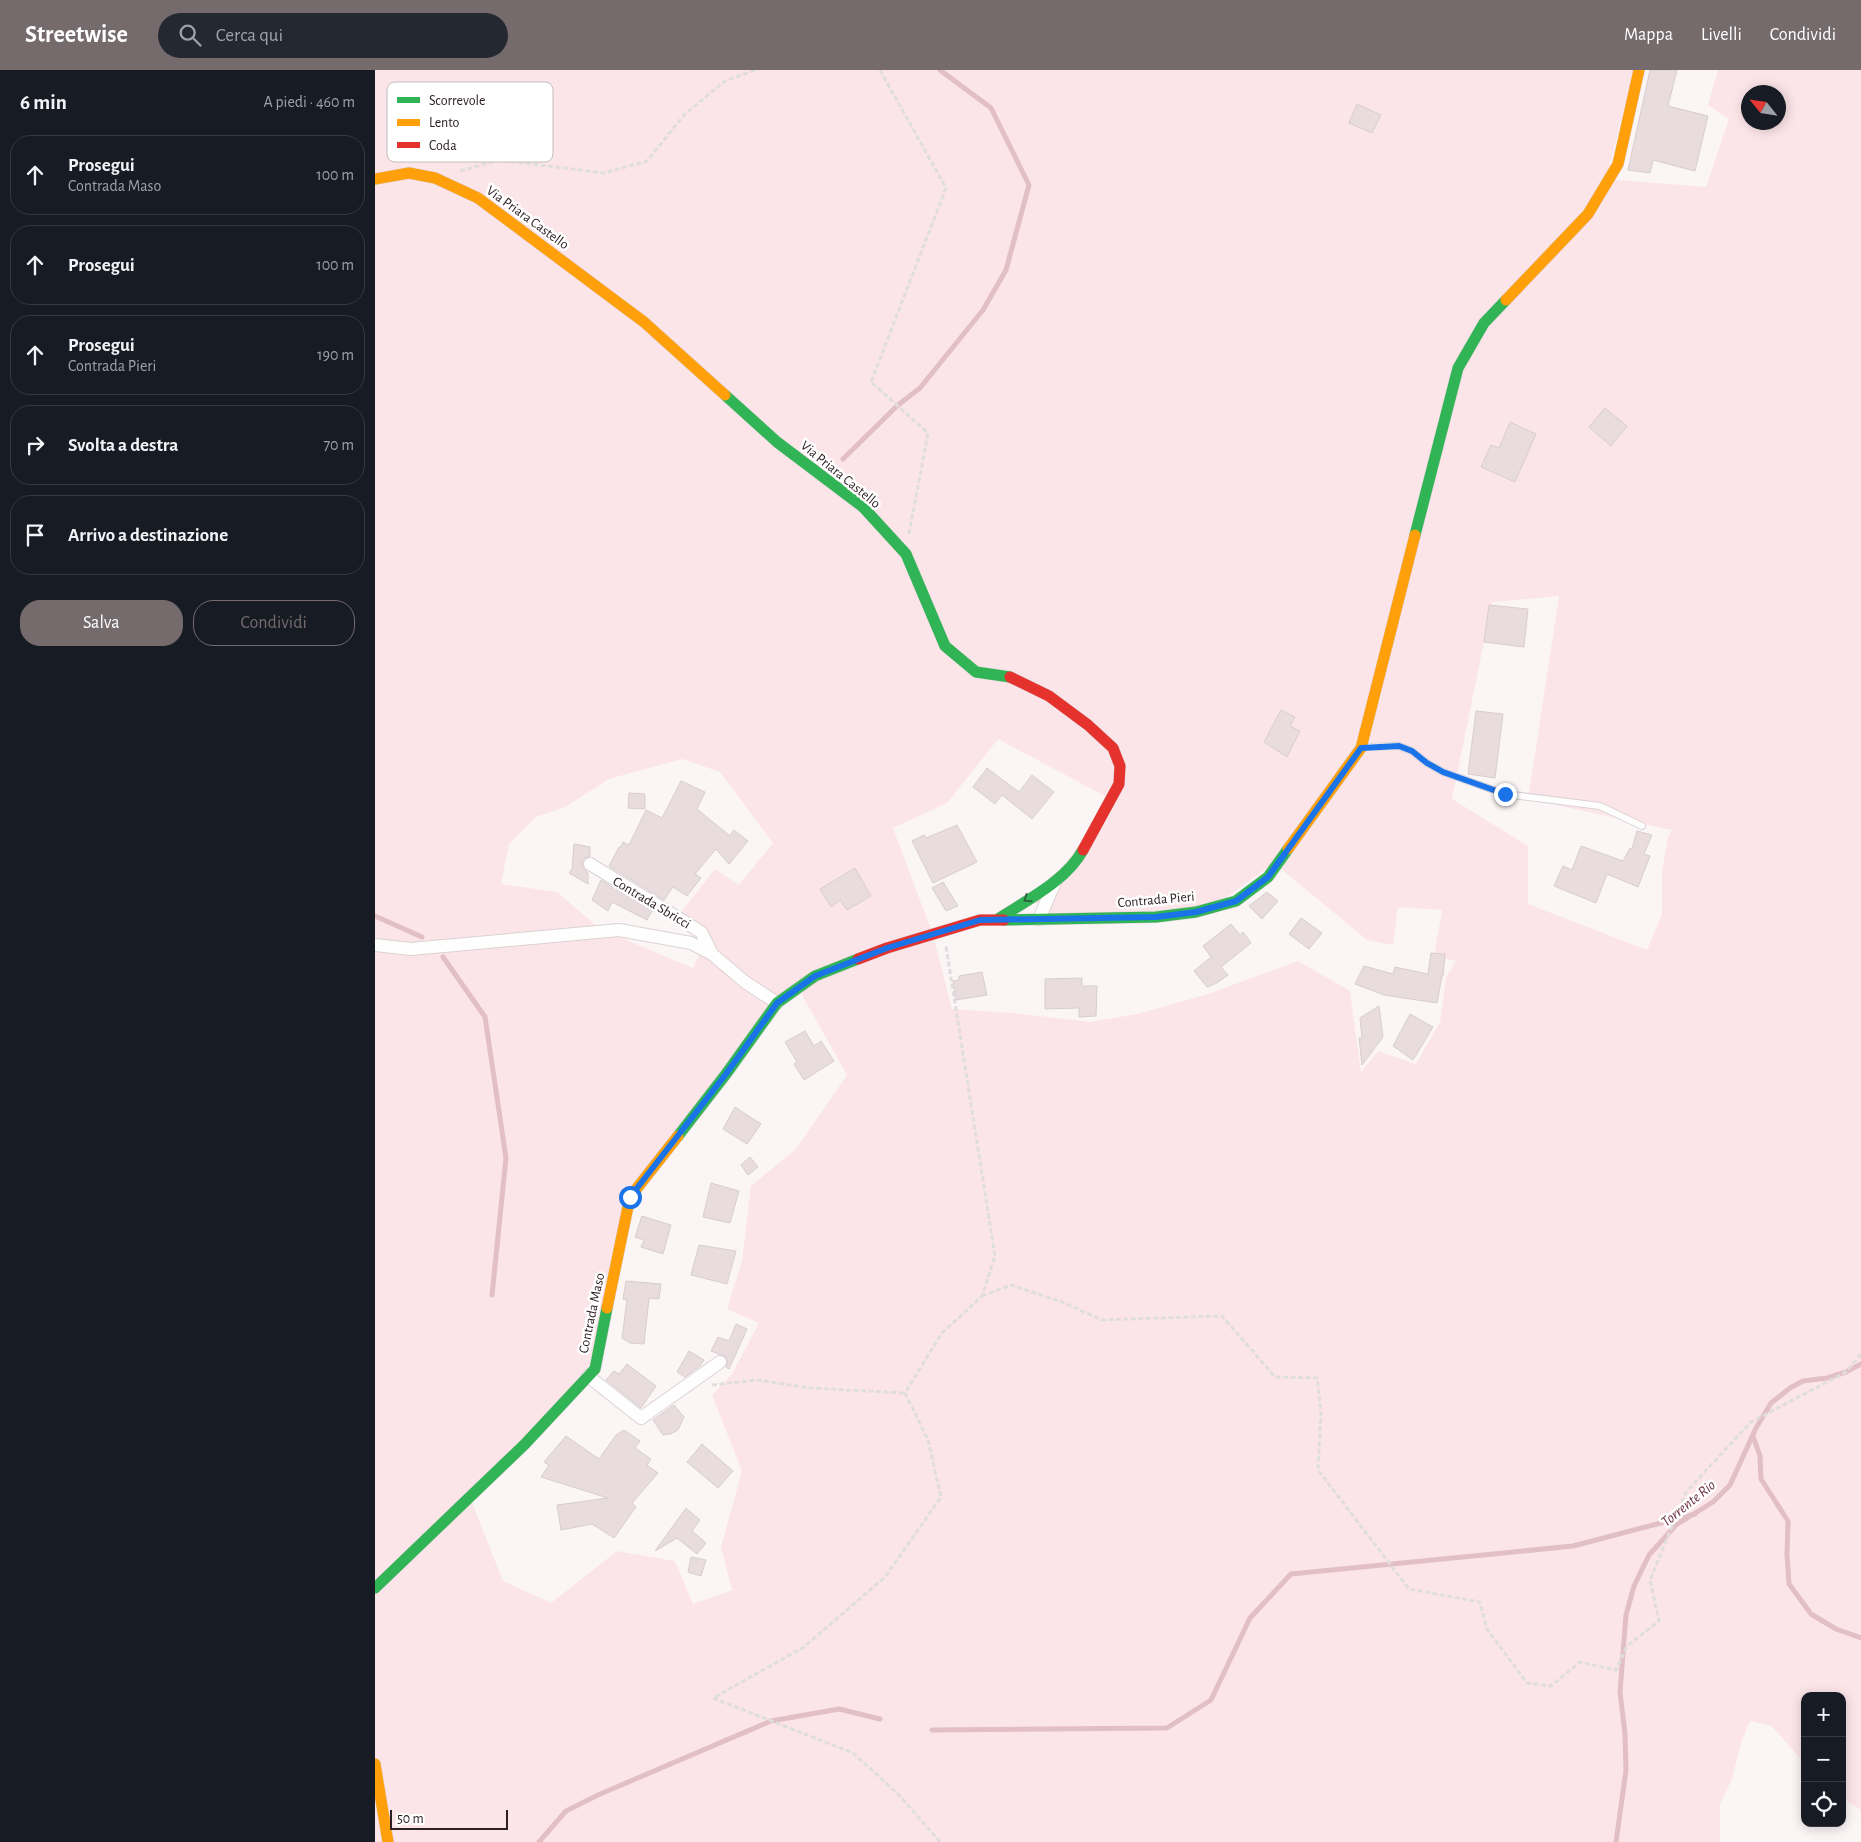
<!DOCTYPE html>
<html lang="it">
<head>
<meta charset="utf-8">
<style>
	body { margin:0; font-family:"Alegreya Sans",sans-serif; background:#242831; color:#f1f3f6 }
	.controls { position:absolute; right:15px; bottom:15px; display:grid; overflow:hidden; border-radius:10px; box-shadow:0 2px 12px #0003 }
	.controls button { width:45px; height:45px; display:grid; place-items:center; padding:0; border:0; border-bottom:1px solid #363941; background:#171b24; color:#f1f3f6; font:25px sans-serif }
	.compass { position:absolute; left:1366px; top:15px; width:45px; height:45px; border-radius:50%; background:#171b24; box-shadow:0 2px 12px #0003; rotate:300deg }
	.scale { position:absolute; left:15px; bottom:12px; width:118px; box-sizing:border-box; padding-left:5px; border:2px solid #2c2023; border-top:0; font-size:14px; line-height:18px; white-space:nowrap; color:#2c2023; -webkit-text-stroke:4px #fff; paint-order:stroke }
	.stop { position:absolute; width:15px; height:15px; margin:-11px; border:4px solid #1a73e8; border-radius:50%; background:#fff }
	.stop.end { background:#1a73e8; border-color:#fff; box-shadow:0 1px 5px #0008 }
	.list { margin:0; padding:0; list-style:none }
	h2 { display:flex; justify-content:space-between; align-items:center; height:65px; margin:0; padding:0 20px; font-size:21px }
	h2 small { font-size:16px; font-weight:400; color:#9ea1a6 }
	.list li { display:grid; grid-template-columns:32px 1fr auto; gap:15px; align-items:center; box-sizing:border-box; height:80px; margin:0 10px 10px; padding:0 10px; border:1px solid #363941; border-radius:20px }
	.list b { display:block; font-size:19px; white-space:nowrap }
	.list p { margin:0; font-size:16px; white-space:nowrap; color:#9ea1a6 }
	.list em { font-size:16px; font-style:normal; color:#9ea1a6 }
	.actions { display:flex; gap:10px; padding:15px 20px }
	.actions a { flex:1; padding:11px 0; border:1px solid #756b6d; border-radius:20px; text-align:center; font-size:18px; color:#756b6d }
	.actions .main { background:#756b6d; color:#fff }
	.icon { flex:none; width:28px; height:28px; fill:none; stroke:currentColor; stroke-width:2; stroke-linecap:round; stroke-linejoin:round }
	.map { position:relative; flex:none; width:1486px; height:1772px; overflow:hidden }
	header { display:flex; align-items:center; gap:30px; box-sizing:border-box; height:70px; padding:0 25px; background:#756b6d; color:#fff }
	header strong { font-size:24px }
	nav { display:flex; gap:28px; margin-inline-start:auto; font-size:18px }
	.search { width:350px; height:45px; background:#242831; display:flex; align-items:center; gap:12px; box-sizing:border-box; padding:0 18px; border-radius:28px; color:#9ea1a6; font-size:19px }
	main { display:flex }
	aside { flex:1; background:#171b24 }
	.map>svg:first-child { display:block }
</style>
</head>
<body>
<header>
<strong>Streetwise</strong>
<div class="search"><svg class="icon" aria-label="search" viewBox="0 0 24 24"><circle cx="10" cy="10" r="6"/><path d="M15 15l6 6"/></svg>Cerca qui</div>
<nav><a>Mappa</a><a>Livelli</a><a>Condividi</a></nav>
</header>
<main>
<aside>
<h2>6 min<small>A piedi · 460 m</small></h2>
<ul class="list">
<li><svg class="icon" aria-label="ahead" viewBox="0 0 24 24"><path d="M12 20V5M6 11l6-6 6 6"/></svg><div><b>Prosegui</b><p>Contrada Maso</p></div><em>100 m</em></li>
<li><svg class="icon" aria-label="ahead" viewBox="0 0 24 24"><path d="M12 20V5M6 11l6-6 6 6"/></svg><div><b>Prosegui</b></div><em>100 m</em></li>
<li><svg class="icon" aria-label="ahead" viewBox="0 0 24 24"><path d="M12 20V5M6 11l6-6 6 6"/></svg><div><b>Prosegui</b><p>Contrada Pieri</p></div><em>190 m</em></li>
<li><svg class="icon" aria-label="right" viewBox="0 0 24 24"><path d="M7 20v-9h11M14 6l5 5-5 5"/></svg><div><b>Svolta a destra</b></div><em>70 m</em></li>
<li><svg class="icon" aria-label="arrive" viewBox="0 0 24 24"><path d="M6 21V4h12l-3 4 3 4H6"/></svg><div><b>Arrivo a destinazione</b></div></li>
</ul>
<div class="actions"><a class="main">Salva</a><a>Condividi</a></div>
</aside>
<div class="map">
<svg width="1486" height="1772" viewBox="0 0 1486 1772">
	<rect width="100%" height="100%" fill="#fcf5f6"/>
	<path fill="#fce5e9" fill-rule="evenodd" d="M0 0H1259L1231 109 1331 117 1354 49 1333 35 1343 0H1486V1740L1467 1728V1626H1430V1694L1397 1656 1375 1651 1366 1673 1357 1709 1345 1734V1772H0ZM1374 22H1404V52H1374ZM1184 526 1153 729 1297 760 1293 767 1287 802V844L1272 880 1153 834V776L1077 729 1117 532ZM623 669 741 732 659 831 678 847 834 840 899 793 992 870 1018 875 1023 837 1067 840 1059 886 1081 891 1071 908 1065 952 1041 994 1003 981 986 1002 975 921 923 891 830 925 762 944 715 952 638 943 577 939 558 865 518 758 572 733ZM307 689 345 702 398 773 364 815 340 799 306 842 331 870 318 898 225 859 182 822 126 814 134 774 161 747 190 737 234 709ZM422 916 472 1005 421 1079 376 1116 367 1191 352 1239 384 1253 357 1304 337 1325 367 1401 346 1477 357 1520 318 1534 300 1491 242 1481 176 1533 128 1511 94 1425 218 1297 254 1119Z"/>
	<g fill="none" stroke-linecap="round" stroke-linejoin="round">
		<path stroke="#e2bec5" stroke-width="5" d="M468 389 523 335 545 318 608 240 631 200 654 115 616 38 565 0
			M0 846 47 867
			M68 887 110 947 131 1088 117 1225
			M1378 1366 1385 1386 1386 1409 1413 1451 1412 1485 1414 1514 1436 1544 1461 1559 1486 1568
			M557 1660 792 1658 836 1630 875 1548 916 1504 1198 1476 1320 1444
			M164 1772 191 1741 223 1725 396 1651 464 1639 505 1649
			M1241 1772 1251 1700 1250 1664 1245 1622 1251 1545 1259 1516 1274 1485 1301 1455 1338 1432 1355 1415 1381 1358 1396 1333 1415 1318 1428 1311 1452 1308 1471 1302 1486 1294"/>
	</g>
	<path fill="#e9dcde" stroke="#d7cdcf" d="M1275 0H1302L1293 36 1333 46 1320 101 1278 90 1275 103 1253 100Z
		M982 34 1006 45 997 63 974 53Z
		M1230 338 1252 356 1236 376 1214 357Z
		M1135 352 1161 364 1140 412 1106 397 1116 375 1124 378Z
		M1114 535 1153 539 1149 577 1109 572Z
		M906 640 920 647 915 656 925 661 912 687 889 672Z
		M1101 641 1128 644 1120 708 1093 704Z
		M612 698 644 722 657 705 679 722 657 749 627 725 620 734 598 717Z
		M306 711 330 722 322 739 355 766 359 760 373 771 354 794 341 779 320 804 326 808 312 826 298 817 289 830 234 796 244 777 245 778 248 772 254 775 271 740 287 748Z
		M254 723 270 724V739L253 738Z
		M582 755 602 792 558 813 537 771 549 765 551 768Z
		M1262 761 1277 765 1269 784 1275 786 1263 817 1232 804 1221 833 1179 816 1188 796 1197 800 1206 776 1248 791 1255 778 1257 779Z
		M199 774 215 777V786L208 789 207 793 208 798 213 803V814L194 803 197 799Z
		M480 798 496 826 472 840 465 830 456 837 445 819Z
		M226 810 277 841 272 850 237 832 233 841 217 830Z
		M568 812 583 836 571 841 557 818Z
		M892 822 903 831 887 849 874 836Z
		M926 848 947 863 934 879 914 864Z
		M856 854 865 865 868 862 876 873 846 897 853 905 842 913 832 917 819 901 836 887 828 876Z
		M1056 883 1070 884 1068 906H1067L1062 933 1009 925 980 914 989 896 1018 904 1020 897 1053 904Z
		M607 902 612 925 581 930 578 911 584 910V906Z
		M707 908V916H722L721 946 704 947V938L670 939V909Z
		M1004 936 1008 967 987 995 984 968H987L985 948Z
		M1035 944 1058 957 1038 990 1018 976Z
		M430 961 439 976 446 971 459 991 429 1010 419 994 422 992 410 972Z
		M360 1037 386 1054 372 1074 348 1059Z
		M375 1087 383 1097 373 1105 366 1095Z
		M336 1113 364 1121 355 1153 328 1147Z
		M267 1146 296 1155 288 1184 266 1177 269 1170 260 1167Z
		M324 1175 361 1181 352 1214 316 1205Z
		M251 1211 286 1214 284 1229 274 1228 269 1274 255 1273 247 1268 252 1230 248 1229Z
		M361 1254 372 1259 354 1299 351 1297 353 1292 351 1287 336 1281 343 1267 354 1271Z
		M314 1281 329 1290 325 1296 310 1307 302 1302Z
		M252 1294 281 1316 266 1338 231 1310 239 1301 244 1304Z
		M299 1335 309 1347 303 1360 295 1364 288 1365 278 1350Z
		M249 1360 265 1371 260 1378 276 1389 272 1395 283 1403 257 1433 261 1437 239 1468 217 1454 186 1460 182 1435 233 1428 166 1407 174 1395 169 1392 191 1366 224 1389 241 1365Z
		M327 1374 358 1401 343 1418 312 1392Z
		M311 1438 325 1450 317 1461 331 1473 322 1484 302 1468 280 1481Z
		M316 1487 331 1490 326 1506 313 1502Z"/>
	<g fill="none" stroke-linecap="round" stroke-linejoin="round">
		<defs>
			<path id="lane" d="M989 677 1024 676 1037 681 1052 693 1068 702 1130 724 1225 736 1267 756"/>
			<path id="street" d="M215 794 326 862 337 884 370 912 402 933
				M664 849 680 812
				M0 875 36 879 244 860 316 873 337 884
				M213 1306 266 1348 345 1292"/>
			<path id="fast" d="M350 325 402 372 488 437 531 484 570 576 601 602 635 607
				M1040 465 1083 298 1109 253 1131 230
				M623 849C652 830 691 811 708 780
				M629 850 781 847 821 842 861 831 893 807 913 779
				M303 1066 351 1004 402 933 440 906 483 889
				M0 1518 150 1374 220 1299 232 1238"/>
			<path id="slow" d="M0 109 34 103 60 108 103 128 269 252 350 325
				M1131 230 1213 144 1243 94 1264 0
				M913 779 986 678 1040 465
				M232 1238 255 1127 303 1066
				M0 1694 13 1772"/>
			<path id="jam" d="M635 607 674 626 713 655 738 678 745 696 744 714 708 780
				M483 889 512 878 605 850H629"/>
		</defs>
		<use href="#lane" stroke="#dbd2d3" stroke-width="8"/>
		<use href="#street" stroke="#dbd2d3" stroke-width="14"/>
		<use href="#fast" stroke="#dbd2d3" stroke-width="12"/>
		<use href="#slow" stroke="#dbd2d3" stroke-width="12"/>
		<use href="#jam" stroke="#dbd2d3" stroke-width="12"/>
		<path stroke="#e0ddde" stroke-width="3" stroke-dasharray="5 2.5" stroke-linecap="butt" d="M505 0 571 118 496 312 553 363 534 464
			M85 101 124 90 229 103 272 91 310 44 350 11 380 0
			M607 1226 636 1215 687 1232 727 1250 847 1246 900 1307 942 1308 946 1341 943 1400 1034 1519 1105 1532 1112 1559 1152 1613 1176 1616 1205 1592 1241 1600 1252 1576 1284 1551 1275 1510 1311 1422 1376 1352 1471 1302 1486 1284
			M337 1315 382 1310 435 1318 530 1323
			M565 1772 523 1724 478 1683 338 1628 429 1577 510 1507 566 1427 553 1370 530 1323 567 1263 607 1226 620 1186 571 876"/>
		<use href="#lane" stroke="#fffefe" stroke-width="6"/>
		<use href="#street" stroke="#fffefe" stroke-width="12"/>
		<use href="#fast" stroke="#30b455" stroke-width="11"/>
		<use href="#slow" stroke="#ff9f0a" stroke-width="11"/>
		<use href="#jam" stroke="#e5322d" stroke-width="11"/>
	</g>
	<defs><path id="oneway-chevron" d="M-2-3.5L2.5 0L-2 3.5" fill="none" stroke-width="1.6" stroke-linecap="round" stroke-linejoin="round" transform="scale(1.25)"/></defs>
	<use stroke="#2e633a" href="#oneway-chevron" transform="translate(652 829) rotate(146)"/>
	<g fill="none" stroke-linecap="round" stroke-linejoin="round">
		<path stroke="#1a73e8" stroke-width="6" d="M255 1127 351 1004 402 933 440 906 512 878 605 850 781 847 821 842 861 831 893 807 986 678 1024 676 1037 681 1052 693 1068 702 1130 724"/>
	</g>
	<g text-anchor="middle" stroke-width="5" stroke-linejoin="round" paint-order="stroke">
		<g font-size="14" fill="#2c2023" stroke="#fff">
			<text transform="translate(153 147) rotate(36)" y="5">Via Priara Castello</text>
			<text transform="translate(466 404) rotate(39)" y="5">Via Priara Castello</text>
			<text transform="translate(781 829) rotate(-5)" y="5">Contrada Pieri</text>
			<text transform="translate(277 832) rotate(31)" y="5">Contrada Sbricci</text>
			<text transform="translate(216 1243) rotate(-78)" y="5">Contrada Maso</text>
		</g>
		<g font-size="15" font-style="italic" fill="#6d3040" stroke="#fff">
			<text transform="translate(1313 1433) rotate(-39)" y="5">Torrente Rio</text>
		</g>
	</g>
	<rect x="12" y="12" width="166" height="80" rx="8" fill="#fff" stroke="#c0bcbd" stroke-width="1"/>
	<rect x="22" y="27" width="23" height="6" fill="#30b455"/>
	<rect x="22" y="49" width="23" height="7" fill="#ff9f0a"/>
	<rect x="22" y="72" width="23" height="6" fill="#e5322d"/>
	<g font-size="14" fill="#2c2023">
		<text x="54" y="35">Scorrevole</text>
		<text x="54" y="57">Lento</text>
		<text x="54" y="80">Coda</text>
	</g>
</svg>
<div class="controls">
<button>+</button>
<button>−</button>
<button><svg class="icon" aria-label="locate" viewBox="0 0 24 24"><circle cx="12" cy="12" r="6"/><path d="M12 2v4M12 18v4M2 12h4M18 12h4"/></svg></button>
</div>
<svg class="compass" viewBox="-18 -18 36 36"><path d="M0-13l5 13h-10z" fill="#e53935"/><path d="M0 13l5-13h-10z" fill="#9ea1a6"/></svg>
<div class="scale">50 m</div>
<div class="stop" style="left:255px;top:1127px"></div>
<div class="stop end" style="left:1130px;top:724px"></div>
</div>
</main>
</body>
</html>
